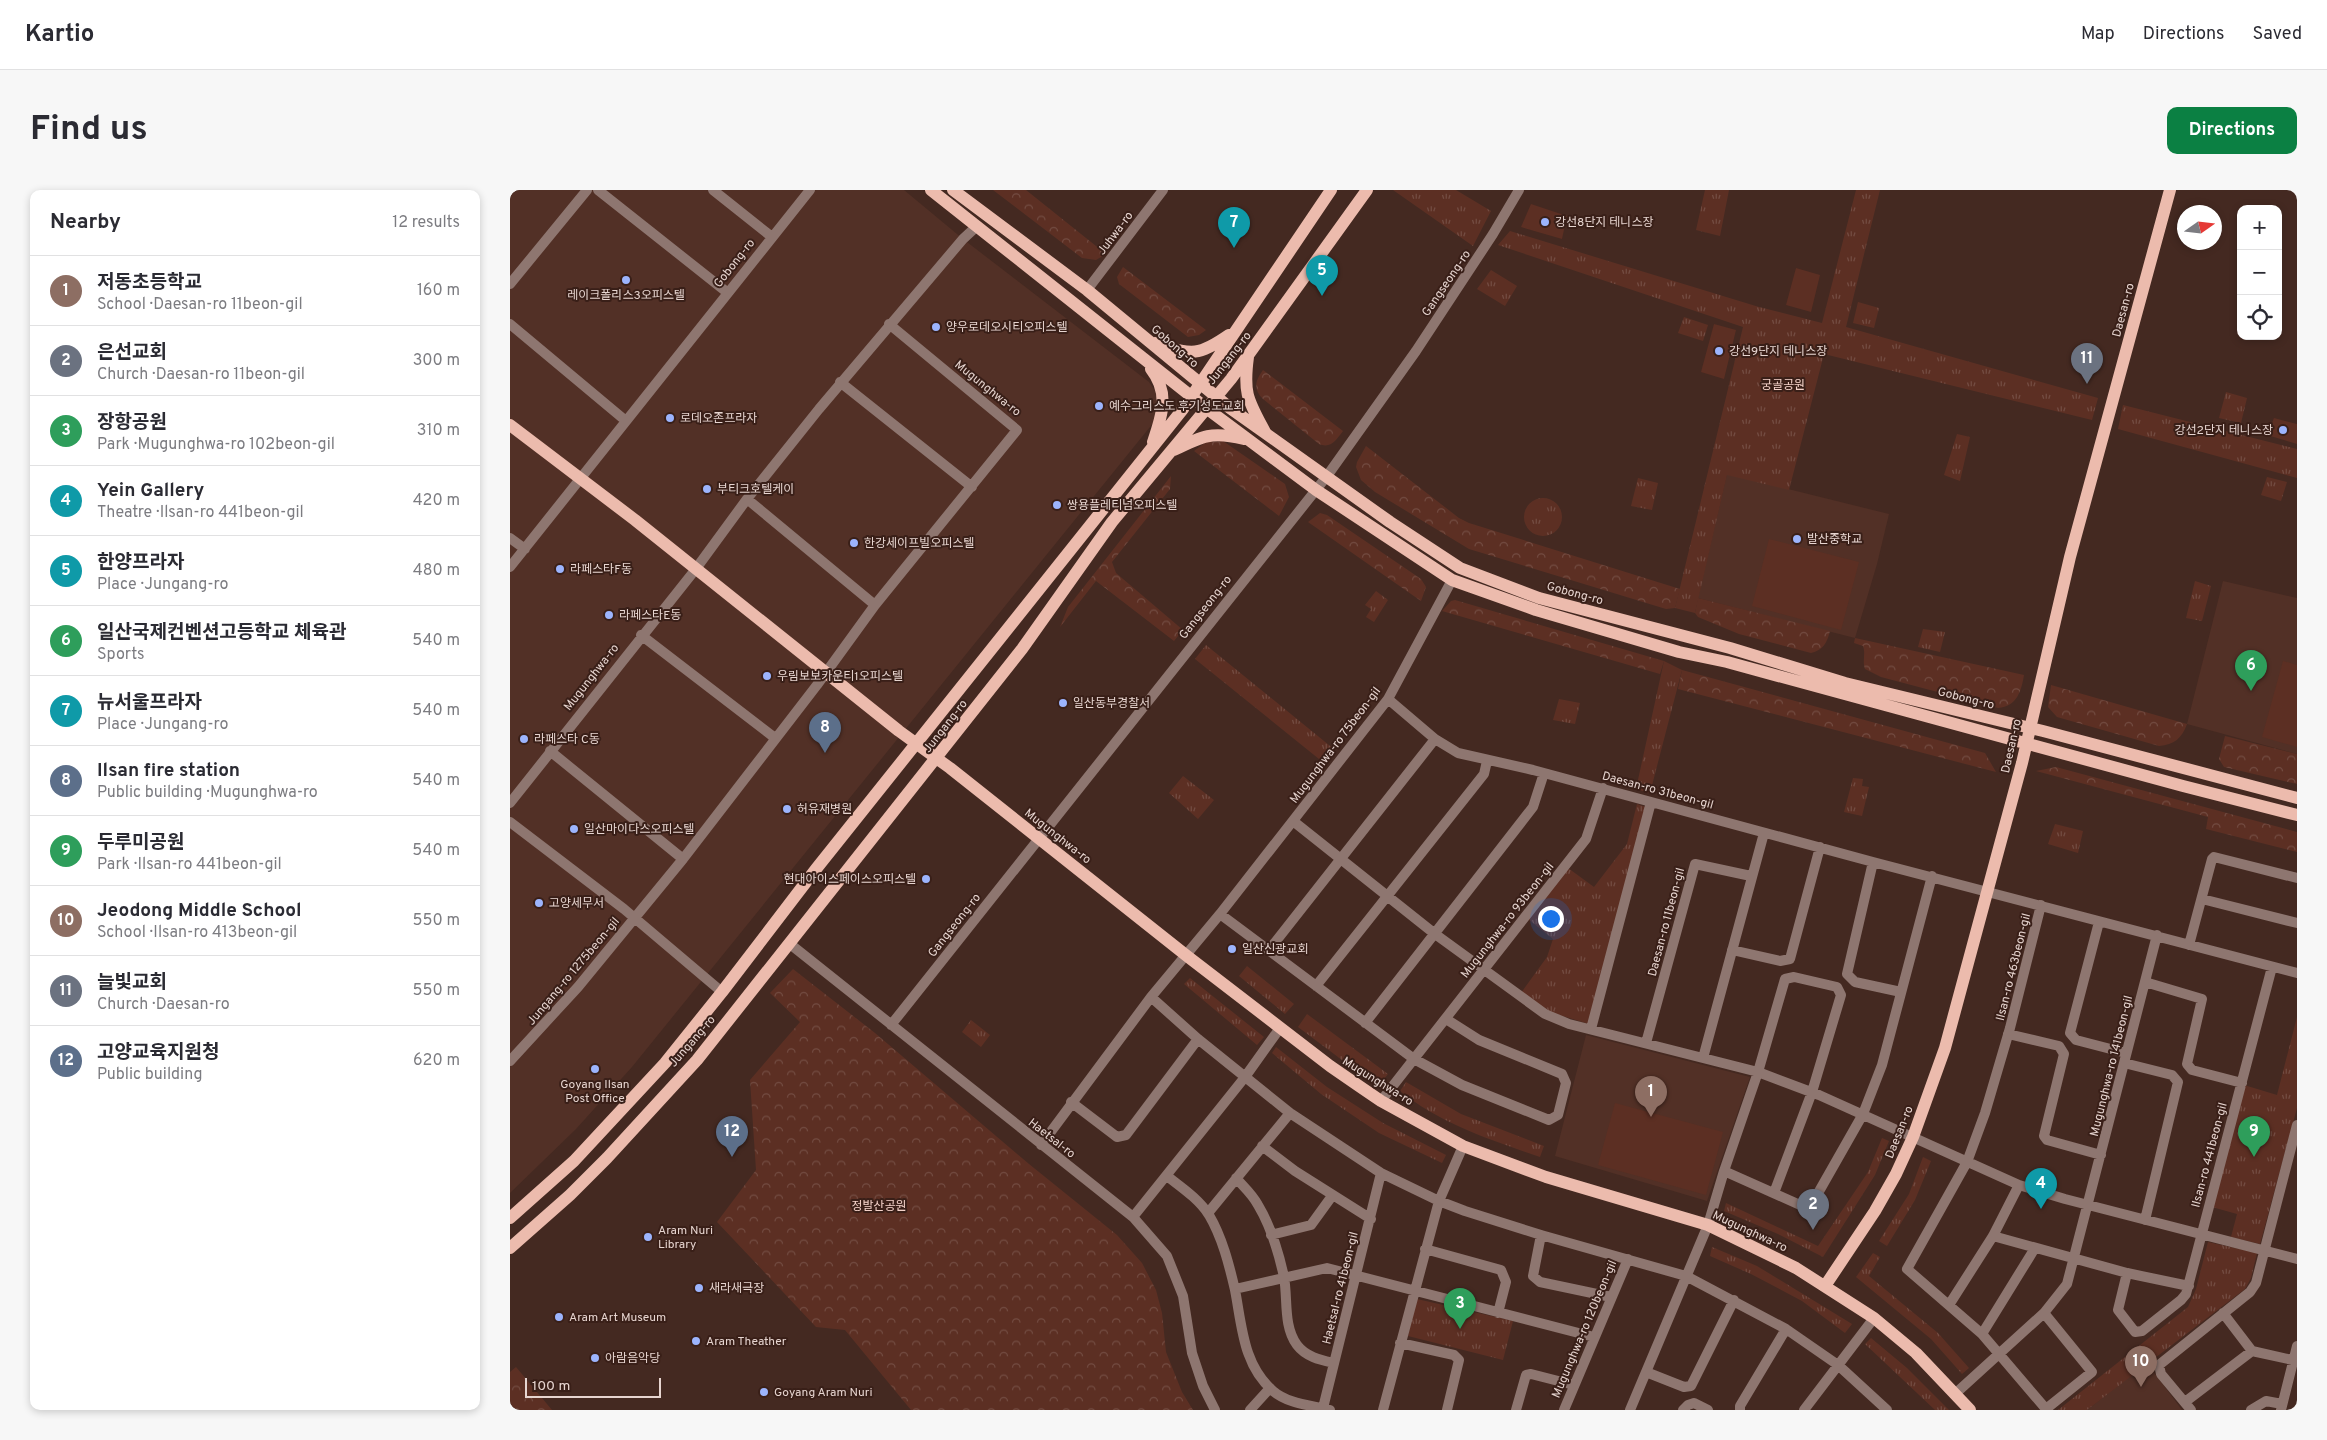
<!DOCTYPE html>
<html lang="en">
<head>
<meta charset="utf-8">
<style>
	body { margin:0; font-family:Overpass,"Noto Sans KR",sans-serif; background:#f7f7f7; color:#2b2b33 }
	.controls { position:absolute; right:15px; top:15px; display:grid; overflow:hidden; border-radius:10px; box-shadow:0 2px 8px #0003 }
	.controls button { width:45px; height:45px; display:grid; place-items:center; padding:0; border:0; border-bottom:1px solid #e1e1e2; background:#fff; color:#2b2b33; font:25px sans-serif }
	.compass { position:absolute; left:1667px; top:15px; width:45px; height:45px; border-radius:50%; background:#fff; box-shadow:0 2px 8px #0003; rotate:76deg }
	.scale { position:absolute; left:15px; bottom:12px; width:136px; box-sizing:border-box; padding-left:5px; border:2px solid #e7d5d0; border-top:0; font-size:14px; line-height:18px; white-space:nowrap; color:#e7d5d0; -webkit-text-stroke:4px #391f18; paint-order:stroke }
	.you { position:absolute; left:1040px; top:728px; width:18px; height:18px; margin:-12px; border:4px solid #fff; border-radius:50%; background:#1a73e8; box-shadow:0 0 0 8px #1a73e833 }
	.badge { display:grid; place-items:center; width:32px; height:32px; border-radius:50%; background:#0b8043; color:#fff; font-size:16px; font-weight:700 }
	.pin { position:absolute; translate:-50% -41px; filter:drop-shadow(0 1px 2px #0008) }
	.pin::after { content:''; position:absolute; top:26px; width:18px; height:15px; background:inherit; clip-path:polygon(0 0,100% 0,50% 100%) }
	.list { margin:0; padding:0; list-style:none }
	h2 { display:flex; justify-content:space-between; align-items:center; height:65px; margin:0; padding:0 20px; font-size:21px }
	h2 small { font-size:16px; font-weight:400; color:#7c7c81 }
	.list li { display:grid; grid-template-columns:32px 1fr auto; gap:15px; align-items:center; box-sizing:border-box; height:70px; padding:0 20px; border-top:1px solid #e1e1e2 }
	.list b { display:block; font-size:19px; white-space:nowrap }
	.list p { margin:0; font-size:16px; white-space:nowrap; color:#7c7c81 }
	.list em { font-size:16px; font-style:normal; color:#7c7c81 }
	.icon { flex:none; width:28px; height:28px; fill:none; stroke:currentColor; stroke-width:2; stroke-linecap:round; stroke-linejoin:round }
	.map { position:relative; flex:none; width:1787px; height:1220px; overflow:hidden; border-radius:10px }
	header { display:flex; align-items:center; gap:30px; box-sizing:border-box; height:70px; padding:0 25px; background:#fff; border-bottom:1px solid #e1e1e2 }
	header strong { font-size:24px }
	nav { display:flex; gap:28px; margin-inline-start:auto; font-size:18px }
	.intro { display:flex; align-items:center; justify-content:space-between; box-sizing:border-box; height:120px; padding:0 30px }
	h1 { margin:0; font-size:35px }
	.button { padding:12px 22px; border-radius:10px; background:#0b8043; color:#fff; font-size:18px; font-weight:700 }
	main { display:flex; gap:30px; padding:0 30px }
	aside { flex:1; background:#fff; border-radius:10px; box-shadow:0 2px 8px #0003 }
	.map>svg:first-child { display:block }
</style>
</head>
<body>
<header>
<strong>Kartio</strong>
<nav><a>Map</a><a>Directions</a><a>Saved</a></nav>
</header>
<div class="intro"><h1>Find us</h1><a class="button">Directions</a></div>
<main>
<aside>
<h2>Nearby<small>12 results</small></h2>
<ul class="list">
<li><span class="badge" style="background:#8d6e63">1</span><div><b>저동초등학교</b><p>School · Daesan-ro 11beon-gil</p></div><em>160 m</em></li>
<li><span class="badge" style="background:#6b7280">2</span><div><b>은선교회</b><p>Church · Daesan-ro 11beon-gil</p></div><em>300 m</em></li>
<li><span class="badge" style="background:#2e9e5b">3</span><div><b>장항공원</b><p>Park · Mugunghwa-ro 102beon-gil</p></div><em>310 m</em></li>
<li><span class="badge" style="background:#0f9aa8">4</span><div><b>Yein Gallery</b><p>Theatre · Ilsan-ro 441beon-gil</p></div><em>420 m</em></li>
<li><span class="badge" style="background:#0f9aa8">5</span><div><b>한양프라자</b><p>Place · Jungang-ro</p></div><em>480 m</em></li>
<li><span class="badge" style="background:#2e9e5b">6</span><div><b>일산국제컨벤션고등학교 체육관</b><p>Sports</p></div><em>540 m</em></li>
<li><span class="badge" style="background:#0f9aa8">7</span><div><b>뉴서울프라자</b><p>Place · Jungang-ro</p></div><em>540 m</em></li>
<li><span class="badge" style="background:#5c6f8a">8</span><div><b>Ilsan fire station</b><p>Public building · Mugunghwa-ro</p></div><em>540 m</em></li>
<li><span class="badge" style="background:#2e9e5b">9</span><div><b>두루미공원</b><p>Park · Ilsan-ro 441beon-gil</p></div><em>540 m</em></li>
<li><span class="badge" style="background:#8d6e63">10</span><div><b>Jeodong Middle School</b><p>School · Ilsan-ro 413beon-gil</p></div><em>550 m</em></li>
<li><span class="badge" style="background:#6b7280">11</span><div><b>늘빛교회</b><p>Church · Daesan-ro</p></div><em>550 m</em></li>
<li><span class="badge" style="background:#5c6f8a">12</span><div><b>고양교육지원청</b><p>Public building</p></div><em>620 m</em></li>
</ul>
</aside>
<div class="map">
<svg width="1787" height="1220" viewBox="0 0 1787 1220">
	<defs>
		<pattern id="grass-tufts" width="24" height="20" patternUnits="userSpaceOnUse" patternTransform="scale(1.25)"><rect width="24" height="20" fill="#5c2f23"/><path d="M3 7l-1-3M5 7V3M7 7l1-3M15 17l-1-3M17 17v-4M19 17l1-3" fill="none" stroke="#734c42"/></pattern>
		<pattern id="forest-crowns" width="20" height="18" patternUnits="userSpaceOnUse" patternTransform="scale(1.25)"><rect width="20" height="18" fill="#5c2f23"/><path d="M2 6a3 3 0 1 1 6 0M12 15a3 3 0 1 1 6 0" fill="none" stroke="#734c42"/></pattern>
	</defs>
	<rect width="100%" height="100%" fill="#442921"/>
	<path fill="#523026" d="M0 0H394L453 49 639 192 650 208 644 232 122 877 66 939 0 1003Z
		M1217 284 1379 324 1367 374 1345 448 1188 408Z
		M1713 391 1787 408V564L1677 534Z
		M1076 845 1240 887 1197 1011 1045 966Z
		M1637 1173 1672 1220H1577Z"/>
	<path fill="url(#grass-tufts)" d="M883 0H946L981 21 963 56Z
		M1195 0H1219L1210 46 1186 40Z
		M1346 0H1370L1336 137 1588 208 1582 230 1314 164 1279 300 1217 285 1185 423 1165 418 1233 137 988 55 1000 41 1249 117 1312 133Z
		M981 80 1007 96 995 116 967 99Z
		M1348 112 1369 118 1364 138 1343 133Z
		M1174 127 1198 135 1193 151 1168 143Z
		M1716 202 1737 208 1731 233 1709 228Z
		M1613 215 1787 259V288L1608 239Z
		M1447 244 1460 247 1450 291 1434 285Z
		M1757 287 1777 292 1771 311 1751 305Z
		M1128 288 1148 293 1142 320 1121 316Z
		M1014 327a19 19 0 1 1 38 0a19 19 0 1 1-38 0Z
		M1685 391 1701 396 1692 431 1676 428Z
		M866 401 878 410 864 432 856 427 861 419 855 415Z
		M1413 439 1435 442 1430 462 1408 457Z
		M696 455 825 560 814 573 685 469Z
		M1154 471 1172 480 1140 603 1126 599Z
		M1049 509 1070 513 1065 534 1043 530Z
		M673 586 704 610 688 629 659 603Z
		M1343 588 1353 589 1352 596 1359 597 1352 626 1334 622Z
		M1127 614 1136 617 1079 834 1036 821 1011 803 1037 767 1043 749 1018 729 1058 678 1084 697 1117 654Z
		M1545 634 1573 641 1568 663 1538 654Z
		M737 776 784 814 775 824 729 786Z
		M680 788 754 847 747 855 674 794Z
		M797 824 878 884 870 894 836 873 788 837Z
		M1787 827V918L1750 1054 1721 1047 1727 1024 1702 1017 1734 895 1767 905Z
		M461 830 480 845 471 857 452 842Z
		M766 857 817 897 873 933 936 965 932 973 869 943 811 904 762 863Z
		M896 892 951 924 1034 956 1030 967C981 950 931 934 890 901Z
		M1372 948 1379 951 1365 985 1313 1067 1268 1044 1214 1021 1216 1013 1308 1056 1358 982Z
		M1413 967 1421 971 1405 1010 1377 1056 1369 1051 1399 1004Z
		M1698 1052 1747 1063 1741 1088 1735 1099 1577 1220H1548L1678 1117 1686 1099Z
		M1202 1057 1247 1076 1342 1134 1335 1143 1292 1111 1241 1084 1200 1066Z
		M1363 1063 1370 1067 1359 1086 1428 1143 1459 1178 1452 1184 1421 1149 1346 1087Z
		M907 1109 1003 1131 993 1170 898 1146Z
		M1361 1148 1397 1178 1439 1220H1425L1355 1154Z"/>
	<path fill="url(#forest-crowns)" d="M483 0H516L596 64 586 70 572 68Z
		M613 77 696 140 689 145 678 147 609 94 607 87Z
		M753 180 833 241C826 250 821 259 809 254L753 209C743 199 745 191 753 180Z
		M713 251 775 294 779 307 769 326 684 261 696 252Z
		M856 256 949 328 959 333 1170 399 1165 418 1156 419 959 359 865 302 851 290 846 277 847 272Z
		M661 286 660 299 602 372 606 383 673 440 664 451 586 391 550 437 558 417Z
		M810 323 817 325 911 389 916 397 911 411 798 332Z
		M1188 408 1320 441C1317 453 1313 460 1301 463L1229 444 1188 427 1185 423Z
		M945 410 1154 471 1150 484 932 421 941 411Z
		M1345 448 1514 485C1511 502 1507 516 1488 518L1371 487 1355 479C1352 471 1356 464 1353 456L1344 453Z
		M1172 480 1475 563 1486 582 1168 499Z
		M1541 495 1677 534C1672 548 1664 555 1649 556L1547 527 1538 517Z
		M1715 546 1787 564V594L1714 577 1709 569Z
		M1546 577 1787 642V662L1696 639 1698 627 1526 581Z
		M283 779 365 843 519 974 607 1045 632 1073 646 1100 652 1123 656 1162 672 1202 683 1220H401L335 1140 306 1137 207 1032 246 980 240 890 290 832 260 803Z
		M6 1177 42 1220H0V1182Z"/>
	<path fill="#5c2f23" d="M1021 14 1057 26 1052 49 1011 37Z
		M1286 78 1310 85 1301 122 1276 115Z
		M1204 134 1226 140 1214 189 1191 182Z
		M1764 228 1787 234V254L1757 245Z
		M1259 349 1349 372 1331 440 1242 416Z
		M1773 471 1787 475V557L1752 547Z
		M1105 913 1213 942 1196 1005 1088 975Z"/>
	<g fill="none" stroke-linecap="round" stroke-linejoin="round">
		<path stroke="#8e7670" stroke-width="10" d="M88 0 218 103
			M203 0 262 47
			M0 94 77 0
			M577 100 653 0
			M0 134 116 231
			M330 192 462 297
			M237 309 365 415
			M0 348 15 359
			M0 377 300 0
			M131 445 265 548
			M878 509 925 549 948 563 1023 580 1363 672 1787 783
			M40 561 173 669
			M0 613 185 380 237 309 309 219 453 49 467 36
			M783 631 925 744 1035 824 1059 834 1248 882 1309 905 1509 995 1555 1009 1787 1069
			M0 632 114 719 212 802
			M1363 672 1337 784 1345 792 1391 802
			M1692 709 1787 733
			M1531 715 1500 838 1475 923 1457 972 1397 1079 1472 1144 1536 1219 1582 1182 1534 1123
			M710 724 904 869 952 895 1039 930 1048 925 1056 893 1052 884 969 850 936 829
			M1589 732 1560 843 1566 850 1616 863
			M280 754 623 1027 657 1066 673 1106 682 1163 693 1196 705 1220
			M1679 755 1702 669 1704 667 1787 688
			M759 760 925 549
			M1222 760 1270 771 1280 769 1310 657
			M1635 792 1692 809 1677 874 1682 880 1732 893
			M806 796 974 584 977 571
			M641 807 688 849 780 923 871 983 929 1011 955 1021 1031 1045 1176 1086 1276 1139 1328 1175 1377 1220
			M855 833 1023 617 1034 583
			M381 835 817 286 906 161 983 44 1009 0
			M1081 839 1141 612
			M1498 844 1549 856 1554 864 1534 946 1537 950 1591 965
			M1136 853 1185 674 1241 686
			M1193 868 1254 643
			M0 871 68 797 173 669 307 495 365 415 507 240 379 134
			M1614 873 1662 885 1668 892 1635 1030
			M871 911 1076 649 1093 598
			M561 912 607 947 616 945 688 849
			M531 955 641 807 710 724 878 509 942 390
			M752 956 785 981 861 1029
			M657 986C671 997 689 1009 699 1025 712 1047 719 1074 725 1100 732 1136 733 1175 763 1201 778 1214 801 1215 820 1220
			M726 988C734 997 743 1005 748 1015 760 1035 769 1064 774 1087 778 1109 773 1136 787 1155 796 1167 811 1170 824 1173
			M1264 1003 1302 902 1331 805 1327 797 1284 787 1275 789 1248 882 1214 981 1299 1019 1353 924 1372 875 1422 686
			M698 1023 780 923
			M623 1027 735 887 770 838
			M761 1045 801 1035 822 1006
			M1031 1045 1023 1086 1030 1092 1101 1107
			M1483 1046 1617 1083 1679 1096
			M915 1059 991 1080 996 1092 988 1123
			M1617 1083 1608 1120 1625 1142 1632 1141 1671 1110 1676 1104 1762 777
			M725 1099 817 1078 1084 1147
			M1439 1115 1483 1046 1509 995
			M1713 1123 1742 1161
			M1472 1144 1525 1058
			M890 1153 944 1165 949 1170 937 1220
			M1136 1182 1174 1197 1181 1196 1224 1110
			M1446 1203 1534 1123 1557 1094 1647 745
			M1675 1212 1742 1161 1787 1171
			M813 1218 871 983
			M740 1220 760 1198
			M873 1220 929 1011 953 956
			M1006 1220 1016 1185 1021 1184 1064 1195
			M1054 1220 1118 1069
			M1120 1220 1198 1035 1214 981
			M1173 1220 1178 1215 1184 1213 1198 1220
			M1230 1220V1216L1276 1139
			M1294 1220 1364 1128
			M1681 1220 1651 1184 1649 1175 1740 1102 1746 1093 1787 935
			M1741 1220 1756 1211 1772 1214
			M1771 1220 1787 1156"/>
		<path stroke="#ecbbad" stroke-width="12" d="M421 0 696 218 806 300 942 390 1026 420 1169 462 1217 472 1673 596 1787 625
			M443 0 577 100 720 218 880 332 950 378 1029 408 1220 458 1335 493 1533 541 1787 608
			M645 153C681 164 686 168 719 145
			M738 167C733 204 738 210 755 242
			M641 179C660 203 652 226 643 252
			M0 235 125 330 389 541 440 578 677 766 820 876 849 896 871 911 953 956 1036 987 1198 1035 1286 1078 1364 1128 1406 1163 1460 1220
			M664 260C692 246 702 241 734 249
			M0 1028 64 971 155 873 212 802 306 679 673 219 821 0
			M0 1058 60 1005 97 968 187 870 512 459 602 332 721 189 857 0
			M1315 1096 1365 1021 1386 984 1403 947 1435 858 1512 573 1560 367 1660 0"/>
	</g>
	<g fill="#9cb4fd" stroke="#391f18" stroke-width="2">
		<circle cx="1035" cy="32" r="5"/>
		<circle cx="116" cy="90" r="5"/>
		<circle cx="426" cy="137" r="5"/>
		<circle cx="1209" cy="161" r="5"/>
		<circle cx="589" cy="216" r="5"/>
		<circle cx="160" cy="228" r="5"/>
		<circle cx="1773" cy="240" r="5"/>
		<circle cx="197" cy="299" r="5"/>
		<circle cx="547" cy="315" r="5"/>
		<circle cx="1287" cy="349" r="5"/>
		<circle cx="344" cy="353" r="5"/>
		<circle cx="50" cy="379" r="5"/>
		<circle cx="99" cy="425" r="5"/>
		<circle cx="257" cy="486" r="5"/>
		<circle cx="553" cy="513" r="5"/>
		<circle cx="14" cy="549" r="5"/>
		<circle cx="277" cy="619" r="5"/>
		<circle cx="64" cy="639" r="5"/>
		<circle cx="416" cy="689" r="5"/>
		<circle cx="29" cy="713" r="5"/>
		<circle cx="722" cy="759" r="5"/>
		<circle cx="85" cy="879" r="5"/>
		<circle cx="138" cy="1047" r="5"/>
		<circle cx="189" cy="1098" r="5"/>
		<circle cx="49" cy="1127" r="5"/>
		<circle cx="186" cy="1151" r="5"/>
		<circle cx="85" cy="1168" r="5"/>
		<circle cx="254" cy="1202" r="5"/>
	</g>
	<g text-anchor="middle" stroke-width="4" stroke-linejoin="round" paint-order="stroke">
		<g font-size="12" fill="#e7d5d0" stroke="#391f18" text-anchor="start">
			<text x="1045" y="36">강선8단지 테니스장</text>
			<text x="116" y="109" text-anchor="middle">레이크폴리스3오피스텔</text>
			<text x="436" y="141">양우로데오시티오피스텔</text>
			<text x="1219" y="165">강선9단지 테니스장</text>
			<text x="599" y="220">예수그리스도 후기성도교회</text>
			<text x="170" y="232">로데오존프라자</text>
			<text x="1763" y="244" text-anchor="end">강선2단지 테니스장</text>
			<text x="207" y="303">부티크호텔케이</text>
			<text x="557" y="319">쌍용플레티넘오피스텔</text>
			<text x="1297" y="353">발산중학교</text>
			<text x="354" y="357">한강세이프빌오피스텔</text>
			<text x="60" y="383">라페스타F동</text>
			<text x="109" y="429">라페스타E동</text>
			<text x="267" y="490">우림보보카운티1오피스텔</text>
			<text x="563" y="517">일산동부경찰서</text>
			<text x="24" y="553">라페스타 C동</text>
			<text x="287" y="623">허유재병원</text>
			<text x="74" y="643">일산마이다스오피스텔</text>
			<text x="406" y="693" text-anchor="end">현대아이스페이스오피스텔</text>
			<text x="39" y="717">고양세무서</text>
			<text x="732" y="763">일산신광교회</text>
			<text x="85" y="898" text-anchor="middle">Goyang Ilsan<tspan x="85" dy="14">Post Office</tspan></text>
			<text x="148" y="1044">Aram Nuri<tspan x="148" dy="14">Library</tspan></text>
			<text x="199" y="1102">새라새극장</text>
			<text x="59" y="1131">Aram Art Museum</text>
			<text x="196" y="1155">Aram Theather</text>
			<text x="95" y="1172">아람음악당</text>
			<text x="264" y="1206">Goyang Aram Nuri</text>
		</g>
		<g font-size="12" fill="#e7d5d0" stroke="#391f18">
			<text transform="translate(605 43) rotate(-53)" y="4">Juhwa-ro</text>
			<text transform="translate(224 73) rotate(-52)" y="4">Gobong-ro</text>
			<text transform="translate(936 93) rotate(-56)" y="4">Gangseong-ro</text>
			<text transform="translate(1613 120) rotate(-75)" y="4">Daesan-ro</text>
			<text transform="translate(665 156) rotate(41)" y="4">Gobong-ro</text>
			<text transform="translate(719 168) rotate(-52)" y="4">Jungang-ro</text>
			<text transform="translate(478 198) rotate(39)" y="4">Mugunghwa-ro</text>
			<text transform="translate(1065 403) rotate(15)" y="4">Gobong-ro</text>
			<text transform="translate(695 417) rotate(-52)" y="4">Gangseong-ro</text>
			<text transform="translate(81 487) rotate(-52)" y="4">Mugunghwa-ro</text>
			<text transform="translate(1456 508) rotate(14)" y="4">Gobong-ro</text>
			<text transform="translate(435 536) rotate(-52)" y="4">Jungang-ro</text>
			<text transform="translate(825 555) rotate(-53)" y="4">Mugunghwa-ro 75beon-gil</text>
			<text transform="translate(1501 556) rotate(-77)" y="4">Daesan-ro</text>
			<text transform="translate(1148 600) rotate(15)" y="4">Daesan-ro 31beon-gil</text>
			<text transform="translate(548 646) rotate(38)" y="4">Mugunghwa-ro</text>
			<text transform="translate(997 730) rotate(-52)" y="4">Mugunghwa-ro 93beon-gil</text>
			<text transform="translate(1156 732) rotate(-75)" y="4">Daesan-ro 11beon-gil</text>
			<text transform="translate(444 735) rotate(-52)" y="4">Gangseong-ro</text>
			<text transform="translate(1503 777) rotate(-76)" y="4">Ilsan-ro 463beon-gil</text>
			<text transform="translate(63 781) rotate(-50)" y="4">Jungang-ro 1275beon-gil</text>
			<text transform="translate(182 851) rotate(-49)" y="4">Jungang-ro</text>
			<text transform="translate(1601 876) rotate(-76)" y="4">Mugunghwa-ro 141beon-gil</text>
			<text transform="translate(868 891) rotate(32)" y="4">Mugunghwa-ro</text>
			<text transform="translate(1389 942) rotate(-68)" y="4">Daesan-ro</text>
			<text transform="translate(542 948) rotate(38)" y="4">Haetsal-ro</text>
			<text transform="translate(1699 965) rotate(-75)" y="4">Ilsan-ro 441beon-gil</text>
			<text transform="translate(1240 1041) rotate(25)" y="4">Mugunghwa-ro</text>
			<text transform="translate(830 1098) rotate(-76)" y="4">Haetsal-ro 41beon-gil</text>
			<text transform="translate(1074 1139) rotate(-67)" y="4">Mugunghwa-ro 120beon-gil</text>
		</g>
		<g font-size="12" fill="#f5d3ca" stroke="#391f18">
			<text x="1273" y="199">궁골공원</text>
			<text x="369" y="1020">정발산공원</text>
		</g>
	</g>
</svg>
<div class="controls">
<button>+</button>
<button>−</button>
<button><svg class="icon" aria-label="locate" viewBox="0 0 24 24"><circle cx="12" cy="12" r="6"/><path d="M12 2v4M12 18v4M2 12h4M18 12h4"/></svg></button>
</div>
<svg class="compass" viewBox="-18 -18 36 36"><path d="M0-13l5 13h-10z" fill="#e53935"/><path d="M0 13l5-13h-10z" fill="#7c7c81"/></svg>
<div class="scale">100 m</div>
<div class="you"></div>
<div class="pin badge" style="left:1141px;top:927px;background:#8d6e63">1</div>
<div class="pin badge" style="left:1303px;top:1040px;background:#6b7280">2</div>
<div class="pin badge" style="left:950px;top:1139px;background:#2e9e5b">3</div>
<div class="pin badge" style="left:1531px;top:1019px;background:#0f9aa8">4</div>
<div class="pin badge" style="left:812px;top:106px;background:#0f9aa8">5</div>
<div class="pin badge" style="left:1741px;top:501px;background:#2e9e5b">6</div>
<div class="pin badge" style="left:724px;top:58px;background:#0f9aa8">7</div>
<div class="pin badge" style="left:315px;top:563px;background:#5c6f8a">8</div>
<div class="pin badge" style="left:1744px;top:967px;background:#2e9e5b">9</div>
<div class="pin badge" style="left:1631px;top:1197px;background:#8d6e63">10</div>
<div class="pin badge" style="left:1577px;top:194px;background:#6b7280">11</div>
<div class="pin badge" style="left:222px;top:967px;background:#5c6f8a">12</div>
</div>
</main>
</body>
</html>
